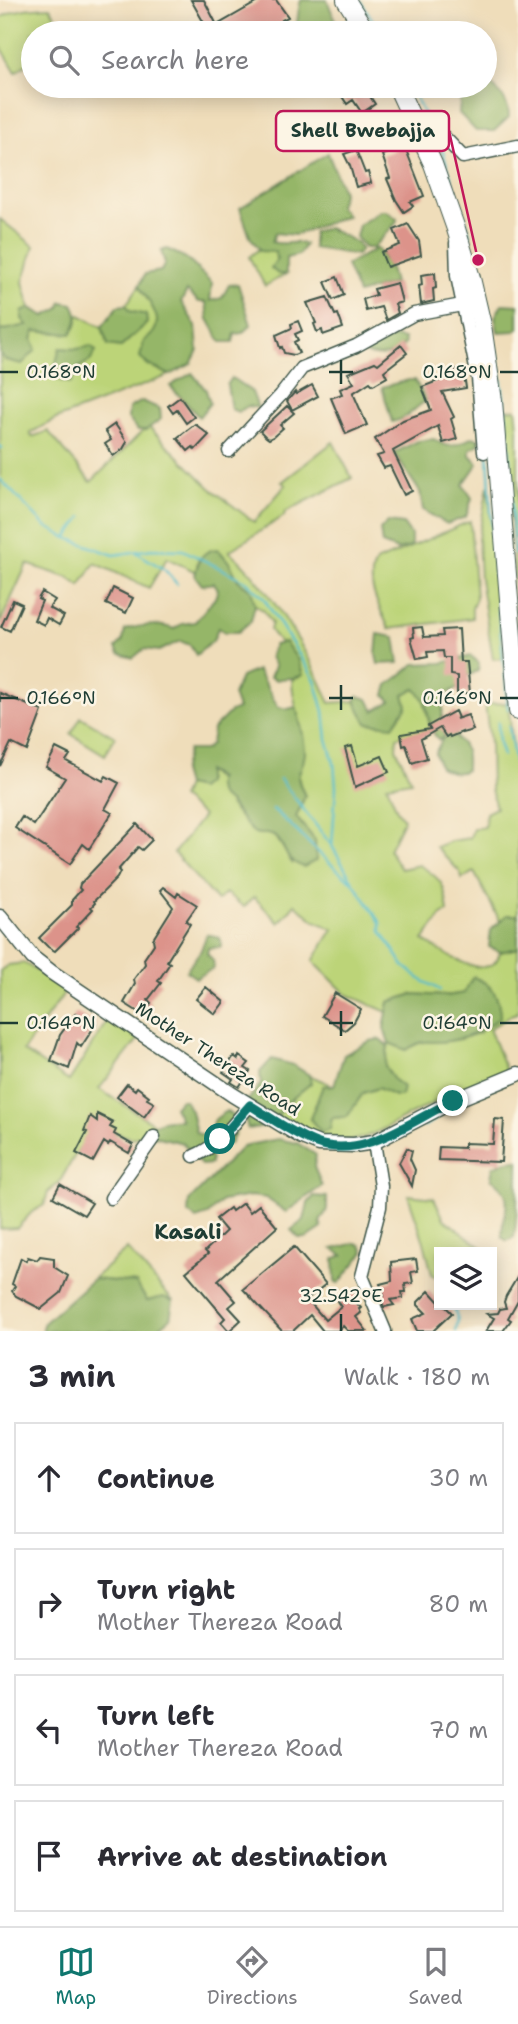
<!DOCTYPE html>
<html lang="en">
<head>
<meta charset="utf-8">
<style>
	body { margin:0; font-family:"Shantell Sans",sans-serif; background:#f2f2f3; color:#2b2b33 }
	.controls { position:absolute; right:21px; bottom:21px; display:grid; overflow:hidden; border-radius:0px; box-shadow:0 4px 18px #0003 }
	.controls button { width:63px; height:63px; display:grid; place-items:center; padding:0; border:0; border-bottom:2px solid #e1e1e2; background:#fff; color:#2b2b33; font:35px sans-serif }
	.stop { position:absolute; width:21px; height:21px; margin:-16px; border:5px solid #0f766e; border-radius:50%; background:#fff }
	.stop.end { background:#0f766e; border-color:#fff; box-shadow:0 2px 7px #0008 }
	.list { margin:0; padding:0; list-style:none }
	h2 { display:flex; justify-content:space-between; align-items:center; height:91px; margin:0; padding:0 28px; font-size:30px }
	h2 small { font-size:23px; font-weight:400; color:#7c7c81 }
	.list li { display:grid; grid-template-columns:46px 1fr auto; gap:21px; align-items:center; box-sizing:border-box; height:112px; margin:0 14px 14px; padding:0 14px; border:2px solid #e1e1e2; border-radius:0px }
	.list b { display:block; font-size:26px; white-space:nowrap }
	.list p { margin:0; font-size:23px; white-space:nowrap; color:#7c7c81 }
	.list em { font-size:23px; font-style:normal; color:#7c7c81 }
	.icon { flex:none; width:38px; height:38px; fill:none; stroke:currentColor; stroke-width:2; stroke-linecap:round; stroke-linejoin:round }
	.map { position:relative; flex:none; width:518px; height:1331px; overflow:hidden }
	.search { position:absolute; background:#fff; box-shadow:0 4px 18px #0003; left:21px; right:21px; top:21px; height:77px; display:flex; align-items:center; gap:18px; box-sizing:border-box; padding:0 24px; border-radius:38px; color:#7c7c81; font-size:26px }
	.sheet { height:595px; background:#fff }
	nav { display:flex; justify-content:space-around; align-items:center; box-sizing:border-box; height:98px; border-top:2px solid #e1e1e2; background:#fff; font-size:19px; color:#7c7c81 }
	nav a { display:grid; justify-items:center; gap:4px }
	nav .on { color:#0f766e }
	.map>svg:first-child { display:block }
</style>
</head>
<body>
<div class="map">
<svg width="518" height="1331" viewBox="0 0 518 1331">
	<rect width="100%" height="100%" fill="#fcf5e5"/>
	<filter id="ink" filterUnits="userSpaceOnUse"><feTurbulence type="fractalNoise" baseFrequency=".0143" numOctaves="2"/><feDisplacementMap in="SourceGraphic" scale="14" xChannelSelector="R" yChannelSelector="G"/><feConvolveMatrix kernelMatrix="1 2 1 2 8 2 1 2 1" color-interpolation-filters="sRGB"/></filter>
	<filter id="wash" filterUnits="userSpaceOnUse"><feTurbulence type="fractalNoise" baseFrequency=".00686" numOctaves="4" result="noise"/><feDisplacementMap in="SourceGraphic" scale="28" xChannelSelector="R" yChannelSelector="G"/><feGaussianBlur stdDeviation="1.57" result="paint"/><feColorMatrix in="noise" values="0 0 0 0 0 0 0 0 0 0 0 0 0 0 0 0 0 1.4 0 .05"/><feComposite in="paint" operator="in"/></filter>
	<g filter="url(#wash)">
		<rect width="100%" height="100%" fill="#efddba"/>
		<path fill="#bcd478" stroke="#6e8856" stroke-width="2" d="M50 7 66 33H33V59L16 72 0 45V18C16 8 32 8 50 7Z
			M0 219 34 246 23 282 30 308 23 312 28 325 0 331Z
			M259 249 261 251 275 252 278 274H286L265 286 249 257Z
			M139 286C144 295 154 305 157 315 159 322 150 354 148 365L170 375 56 419 30 433 32 437 48 431 91 482 148 426 210 488 254 522 286 485 282 482 333 442 352 478 285 512 284 516 229 551C270 586 309 654 330 703L355 701 367 723 404 694 415 689 423 696 431 731 397 737 396 748 411 781 387 785 397 810 404 819 389 850 401 869 419 865C443 879 445 886 448 912L443 914 423 940C440 951 492 987 500 952L518 948V1013L513 1014 489 1029 507 1073C477 1085 446 1096 417 1111 392 1123 366 1143 337 1141 314 1139 296 1128 277 1117L286 1103 311 1083 309 1075 334 1086H323L310 1119C335 1118 350 1116 363 1093L378 1088 395 1096 394 1080 384 1066 389 1043 406 1050 420 1041H447L480 1033 474 977 465 993 446 996 413 994 389 1002 387 1012 346 994 313 961 333 929 315 921 295 904 279 923 254 897 244 907 226 893 217 901 174 853 203 816 181 798 186 786 199 789 205 771C225 783 222 793 233 810 235 812 255 833 257 833 263 835 267 832 273 836 281 840 286 855 292 863L296 817 305 796C300 785 296 778 301 766 302 763 304 758 304 755 306 731 292 705 292 680L302 675 285 642 280 643 270 630 272 623 264 611 255 605 251 590 238 580 229 562 198 560 196 572 167 558 149 588 95 563 80 586 69 578 27 564 0 623V354L5 360 32 339 35 331 71 334 78 322V314L102 327 108 345 121 347 147 323 146 315 130 311 126 305Z
			M516 409 518 428V535L513 541 515 550 518 551V632L510 507V495L502 410Z
			M488 486 503 658 493 659 480 579 478 539Z
			M470 521 476 598 472 608V618L389 629C380 607 364 584 376 562Z
			M508 703 518 791V915H507L500 921 474 872 462 879 460 872 436 847 451 841 470 838 473 829 485 827 486 813 496 808 491 789 490 742 485 704Z
			M81 717 115 737 105 755 71 734Z
			M24 963 67 989 23 1051 69 1081 109 1018 140 1037 99 1089 154 1124 147 1134 132 1138 113 1132 92 1133 78 1150 59 1183 48 1192 44 1205 32 1212 17 1228 0 1229V971L8 965Z
			M408 1195 434 1198 444 1219 488 1252H439V1278L432 1274 424 1242Z
			M127 1249 173 1301 163 1297 147 1301 136 1283 93 1279Z"/>
		<path fill="#95b668" stroke="#5a7a4e" stroke-width="2" d="M301 0H327L335 20 326 33H294C299 23 297 11 301 0Z
			M485 82C499 89 509 102 509 117L494 131H476L459 113 461 93 469 86H485Z
			M328 153 343 192 339 206 347 216 295 235 275 233 272 242C284 246 293 240 305 244L299 255 286 258V274H278L271 268 277 259 275 252 261 251 250 237 240 208Z
			M380 211H387L397 219 396 223 373 248H365L356 237 359 225Z
			M328 228 356 242 361 249 357 255 313 248V232Z
			M377 248 390 269 394 283 358 294 346 265Z
			M167 249 186 258 212 283 210 301 222 298 229 285 238 284 251 325 242 333 235 334 233 342H221L208 319 206 302H199L187 291 181 302 196 326 198 350 191 364 170 375 148 365 140 357 144 341C170 324 151 306 139 286L145 274 161 271 165 263 161 251Z
			M62 302 73 304C80 316 78 322 71 334L35 331 32 339 36 350 22 364 5 360 0 354V331L27 325 22 319V312L30 308 45 316 59 309Z
			M502 304 518 305V328L515 331 498 332 495 317Z
			M126 305 130 311 146 315 147 323 121 347 108 345 102 327 118 306Z
			M395 337 404 339 405 344C393 357 378 359 362 352L364 347Z
			M91 346 96 351 91 360 78 368 71 383 59 380 53 374 60 348 77 349Z
			M192 373 206 390 210 403 199 417 170 386Z
			M232 378 252 392 258 408 248 406 238 412 231 409 227 385Z
			M409 380H415L426 401C412 409 410 418 392 422L382 387Z
			M142 401 160 409 161 419 146 430H137L128 418 129 408Z
			M473 437 480 440 479 444 470 449V455L478 463 463 485 472 498 466 517 447 524 423 510 420 492 394 453 418 441 434 439C450 451 457 445 473 437Z
			M388 522 403 524 411 535V547L397 550 382 544 380 530Z
			M218 549 229 562 238 580 251 590 255 605 251 621 238 632H225L218 628 213 641 196 655 190 645 180 641 159 651 144 649 133 658 119 654 116 648 123 640 125 630C139 625 160 623 174 629L182 624 195 622 215 598 218 589 214 583 202 585 195 576C198 561 201 550 218 549Z
			M378 634 395 637 399 663 378 664 376 655Z
			M285 642 298 660 303 675C291 681 286 676 276 680L270 677 275 666 270 657 274 645Z
			M471 656 479 663 478 671 467 676 465 683 444 696 442 716 444 736 451 731 455 732 457 739C468 747 466 758 466 770 456 775 450 772 440 767L435 753 443 738 439 740C422 722 434 706 415 689L404 694 407 706 393 726 367 723 355 701 358 696 368 699 374 711 391 701 385 695 388 685 415 664 442 663Z
			M257 670 278 707 288 709 296 707C300 722 305 737 305 753 303 776 291 768 305 796L296 817 315 840 316 860 304 867C281 859 289 850 276 837 270 831 261 836 255 833 247 829 236 811 231 804 228 800 222 799 219 794 216 788 216 784 218 778L206 771V783L199 789 186 786 182 772 188 750H205L211 744 213 729 230 712 238 709 233 695 241 677Z
			M507 915H518V948L500 952 489 947 491 930Z
			M207 934 220 938 221 947 208 948 207 954 213 960 214 968 196 978 186 971 201 950Z
			M473 977C492 983 500 998 500 1017 484 1030 470 1038 449 1041 427 1045 428 1036 406 1050L389 1043 384 1028 389 1002 413 994 446 996 464 993Z
			M380 1039 388 1046 385 1066 394 1080 403 1087 401 1096H395L378 1088 363 1093 347 1117 332 1118 330 1129 321 1132 310 1119 323 1086 334 1085 344 1055 370 1041Z
			M272 1059 293 1065 309 1075 311 1083 287 1103 270 1125 248 1129 242 1107 261 1084 260 1072Z
			M180 1100H185L191 1111 196 1133 211 1137 213 1121 226 1111 234 1117 237 1129 230 1144 218 1143 211 1148V1164L201 1165 183 1143 147 1134C156 1120 165 1119 181 1120L174 1107Z
			M278 1139 297 1143 316 1155 314 1167 322 1186 286 1212 266 1198 251 1196 222 1201 208 1215 196 1219 188 1213 189 1201 243 1146Z
			M518 1160C518 1186 518 1212 514 1237L507 1241 502 1237C502 1212 518 1197 491 1178L493 1167 507 1161Z
			M314 1196 327 1197V1210L320 1222 322 1228 307 1238H299L291 1230 304 1220 308 1203Z
			M355 1243 361 1245 364 1252 339 1283 335 1282 334 1259 343 1255 333 1249Z
			M93 1279 136 1283 147 1301 163 1297 173 1301 170 1319 155 1331H43V1324Z"/>
		<g fill="none" stroke-linecap="round" stroke-linejoin="round">
			<path stroke="#4fbcc9" stroke-width="2.5" d="M361 2 381 33
				M410 86 429 125
				M442 150 470 236
				M481 276 489 316
				M491 331C510 404 511 479 514 554
				M0 446 2 448
				M488 455 494 562 508 709
				M0 479 45 526 67 538 114 555 152 549 183 550 246 581 263 597 315 680 324 711 327 739 334 763 336 787 332 846
				M68 537 82 517
				M136 552 165 570 177 584
				M498 722 499 743 503 756
				M509 727 518 782
				M280 779 332 846 353 882 381 923V931L404 966 423 981 440 990
				M273 809C299 832 323 859 350 880
				M424 1126 435 1120
				M453 1305 458 1320 456 1331"/>
		</g>
		<g id="blocks">
			<path fill="#dc938a" d="M191 0H204L217 25 261 0H276L288 17 282 20 286 27 275 33H202L208 30Z
				M335 86H354L361 96 367 92 375 104 362 113 353 100 347 104Z
				M401 137 424 196 410 202 413 206 404 212 396 200 387 179 390 178 382 155 395 150 392 141Z
				M356 150 365 173 368 172 371 183 356 187 350 166 344 154Z
				M408 224 419 241 421 255 387 267 381 252 400 245 394 230Z
				M435 273 436 288 433 289 434 301 421 304 419 286 422 285 421 275Z
				M337 277 344 295 333 300 325 282Z
				M397 283 402 302 395 304 398 313 386 320 381 307 366 311 363 299 376 295 374 289Z
				M327 297 335 315 338 314 343 328 323 335 322 330 317 332 314 324 316 323 307 303Z
				M298 321 302 331 295 334 298 340 294 342 299 353 294 355 284 353 282 347 280 348 276 335 292 328 291 324Z
				M401 345 407 353 384 371 387 377 373 385 370 382 353 393 367 425 346 434 331 398 342 394 340 389 354 383 348 373 375 362 378 364Z
				M463 368 466 388 442 392 454 417 451 419 457 439 443 443 438 426 393 451 412 491 404 495 390 466 384 468 377 456 384 454 375 439 403 420 431 410 422 387 448 377 447 371Z
				M312 385 318 396 292 410 287 401 295 392 296 394Z
				M180 397 194 417 186 423 177 410 173 413 168 406Z
				M287 406 294 413 280 425 283 428 273 437 269 439 266 437 260 431Z
				M115 424 127 442 123 449 113 456 105 444 111 440 105 431Z
				M195 424 209 435 195 450 193 447 188 451 177 438Z
				M113 588 133 598 126 613 106 604Z
				M42 592 55 600 49 608 64 616 59 625 47 618 44 625 34 620 42 601 38 599Z
				M13 600 22 604 10 631 1 627Z
				M422 627 424 637 443 636 442 630 459 629 461 662H467L470 693H457V676L450 675V658H444L443 651 427 652 428 657 417 659 411 638 414 637 413 628Z
				M0 693 42 711 27 751 11 743 0 766Z
				M455 711 458 718 456 719 468 715 473 730 462 733V732L450 737 449 735 446 737 440 728 421 739 427 758 412 763 406 745 403 746 401 734 430 729 428 726Z
				M352 746 358 766 382 756 389 772 355 787 345 748Z
				M56 748 70 755 66 761 103 781 106 776 119 783 105 809 112 813 89 849 83 844 70 864 15 828 22 817 34 825 65 778 46 767Z
				M137 824 152 840 142 850 138 847 118 870 120 872 117 878 94 901 95 903 91 907 93 909 76 927 78 928 55 951 48 947 39 938 72 905V900L81 890 79 888 80 884Z
				M163 887 176 897 178 893 197 905 186 921 190 924 167 961 170 963 158 981 161 983 148 1000 151 1003 143 1015 124 1003 135 984 134 979 145 964 144 959 154 944 153 939 173 907 160 890Z
				M206 987 224 1002 215 1014 196 999Z
				M335 993 361 1009 354 1022 345 1030 322 1016Z
				M76 1013 96 1024 81 1047 77 1043 69 1069 51 1061 60 1035Z
				M234 1056 238 1059 239 1056 249 1063 245 1068 250 1071 239 1087 231 1082 233 1079 223 1072Z
				M127 1084 135 1090 137 1087 149 1096 147 1099 154 1103 144 1117 117 1097Z
				M97 1114 113 1122 110 1127 116 1130 114 1134 133 1145 129 1153 110 1142 108 1145 104 1142 93 1162 76 1153 87 1132 84 1131 90 1116 97 1121Z
				M495 1119 504 1120 501 1162 438 1160 439 1147 464 1148V1143L493 1144Z
				M407 1148 412 1151 410 1159 415 1170 412 1186 399 1163Z
				M60 1184 92 1203 84 1215 53 1197Z
				M243 1203 250 1212 259 1205 277 1227 218 1280 236 1301 229 1307 241 1320 229 1331 221 1322 225 1318 186 1272 208 1254 205 1251 226 1231 216 1219 230 1208 232 1211Z
				M294 1247 326 1284 307 1299 325 1320 341 1307 337 1301 352 1290 358 1298 355 1301 361 1308 359 1309 361 1313 356 1317 367 1331H348L343 1326 338 1331H323L310 1315 293 1331H282L243 1289Z
				M40 1256 54 1258V1267L68 1276 61 1293 41 1309 16 1296 12 1291 15 1286 12 1284 21 1258 26 1261 28 1257 37 1260Z
				M416 1259 418 1271 411 1272 413 1283 405 1284 406 1292H402L403 1298 390 1300 394 1305 384 1307 380 1297 384 1296 380 1284 392 1281 391 1262Z
				M518 1276V1300L508 1318 511 1320 503 1331H486L494 1318 487 1314 498 1313 500 1309 506 1308 504 1302 506 1296Z
				M429 1291 439 1302V1305H444L452 1313 433 1331H417L412 1319 426 1313 418 1305V1302Z"/>
		</g>
	</g>
	<g filter="url(#ink)">
		<use href="#blocks" fill-opacity="0" stroke="#3e5548" stroke-width="2"/>
		<g fill="none" stroke-linecap="round" stroke-linejoin="round">
			<defs>
				<path id="minor" d="M423 141 432 137H444L463 157 518 146
					M456 243 457 276 478 378 484 452
					M229 451 281 395 302 368 356 346 414 314 462 305
					M374 1142 381 1186 380 1207 362 1276 385 1331
					M194 1156C218 1147 234 1123 250 1105
					M111 1198 154 1137"/>
				<path id="tertiary" d="M0 917 33 958 51 972 233 1095 302 1137 319 1144 354 1145 374 1142 453 1101 518 1074"/>
				<path id="primary" d="M346 0 367 33
					M397 86 433 164 456 229 471 278 482 325 493 401 518 711"/>
			</defs>
			<use href="#minor" stroke="#3e5548" stroke-width="15"/>
			<use href="#tertiary" stroke="#3e5548" stroke-width="17"/>
			<use href="#primary" stroke="#3e5548" stroke-width="20"/>
			<use href="#minor" stroke="#fff" stroke-width="12"/>
			<use href="#tertiary" stroke="#fff" stroke-width="14"/>
			<use href="#primary" stroke="#fff" stroke-width="18"/>
		</g>
	</g>
	<g fill="none" stroke-linecap="round" stroke-linejoin="round" filter="url(#ink)">
		<path stroke="#0f766e" stroke-width="9" d="M220 1139 250 1105C271 1118 293 1134 316 1143 364 1160 412 1120 453 1101"/>
	</g>
	<path fill="none" stroke="#1f3d34" stroke-width="2.5" d="M341 360V384M0 372H18M329 372H353M500 372H518M341 685V710M0 698H18M329 698H353M500 698H518M341 1011V1036M0 1023H18M329 1023H353M500 1023H518M341 1314V1331"/>
	<g text-anchor="middle" stroke-width="5" stroke-linejoin="round" paint-order="stroke">
		<g font-size="18" fill="#1f3d34" stroke="#fcf5e5">
			<text transform="translate(218 1059) rotate(33)" y="6">Mother Thereza Road</text>
		</g>
		<g font-size="21" font-weight="bold" fill="#1f3d34" stroke="#fcf5e5">
			<text x="188" y="1239">Kasali</text>
		</g>
	</g>
	<g font-size="18" text-anchor="middle" fill="#1f3d34" stroke="#fcf5e5" stroke-width="5" stroke-linejoin="round" paint-order="stroke">
		<text x="61" y="378">0.168°N</text>
		<text x="457" y="378">0.168°N</text>
		<text x="61" y="704">0.166°N</text>
		<text x="457" y="704">0.166°N</text>
		<text x="61" y="1029">0.164°N</text>
		<text x="457" y="1029">0.164°N</text>
		<text x="341" y="1302">32.542°E</text>
	</g>
	<path fill="none" stroke="#c2185b" stroke-width="2.5" d="M478 260L449 131"/>
	<circle fill="#c2185b" stroke="#fcf5e5" stroke-width="2.5" cx="478" cy="260" r="7"/>
	<rect fill="#fcf5e5" stroke="#c2185b" stroke-width="2.5" x="276" y="111" width="173" height="40" rx="7"/>
	<g font-size="19" text-anchor="middle" font-weight="bold" fill="#1f3d34">
		<text x="363" y="137">Shell Bwebajja</text>
	</g>
</svg>
<div class="controls">
<button><svg class="icon" aria-label="layers" viewBox="0 0 24 24"><path d="M12 4l9 5-9 5-9-5zM3 14l9 5 9-5"/></svg></button>
</div>
<div class="stop" style="left:220px;top:1139px"></div>
<div class="stop end" style="left:453px;top:1101px"></div>
<div class="search"><svg class="icon" aria-label="search" viewBox="0 0 24 24"><circle cx="10" cy="10" r="6"/><path d="M15 15l6 6"/></svg>Search here</div>
</div>
<section class="sheet">
<h2>3 min<small>Walk · 180 m</small></h2>
<ul class="list">
<li><svg class="icon" aria-label="ahead" viewBox="0 0 24 24"><path d="M12 20V5M6 11l6-6 6 6"/></svg><div><b>Continue</b></div><em>30 m</em></li>
<li><svg class="icon" aria-label="right" viewBox="0 0 24 24"><path d="M7 20v-9h11M14 6l5 5-5 5"/></svg><div><b>Turn right</b><p>Mother Thereza Road</p></div><em>80 m</em></li>
<li><svg class="icon" aria-label="left" viewBox="0 0 24 24"><path d="M17 20v-9H6M10 6l-5 5 5 5"/></svg><div><b>Turn left</b><p>Mother Thereza Road</p></div><em>70 m</em></li>
<li><svg class="icon" aria-label="arrive" viewBox="0 0 24 24"><path d="M6 21V4h12l-3 4 3 4H6"/></svg><div><b>Arrive at destination</b></div></li>
</ul>
</section>
<nav>
<a class="on"><svg class="icon" aria-label="map" viewBox="0 0 24 24"><path d="M3 6l6-2 6 2 6-2v14l-6 2-6-2-6 2zM9 4v14M15 6v14"/></svg>Map</a>
<a><svg class="icon" aria-label="directions" viewBox="0 0 24 24"><path d="M12 3l9 9-9 9-9-9zM9 14v-3h6M13 9l2 2-2 2"/></svg>Directions</a>
<a><svg class="icon" aria-label="saved" viewBox="0 0 24 24"><path d="M7 4h10v16l-5-4-5 4z"/></svg>Saved</a>
</nav>
</body>
</html>
